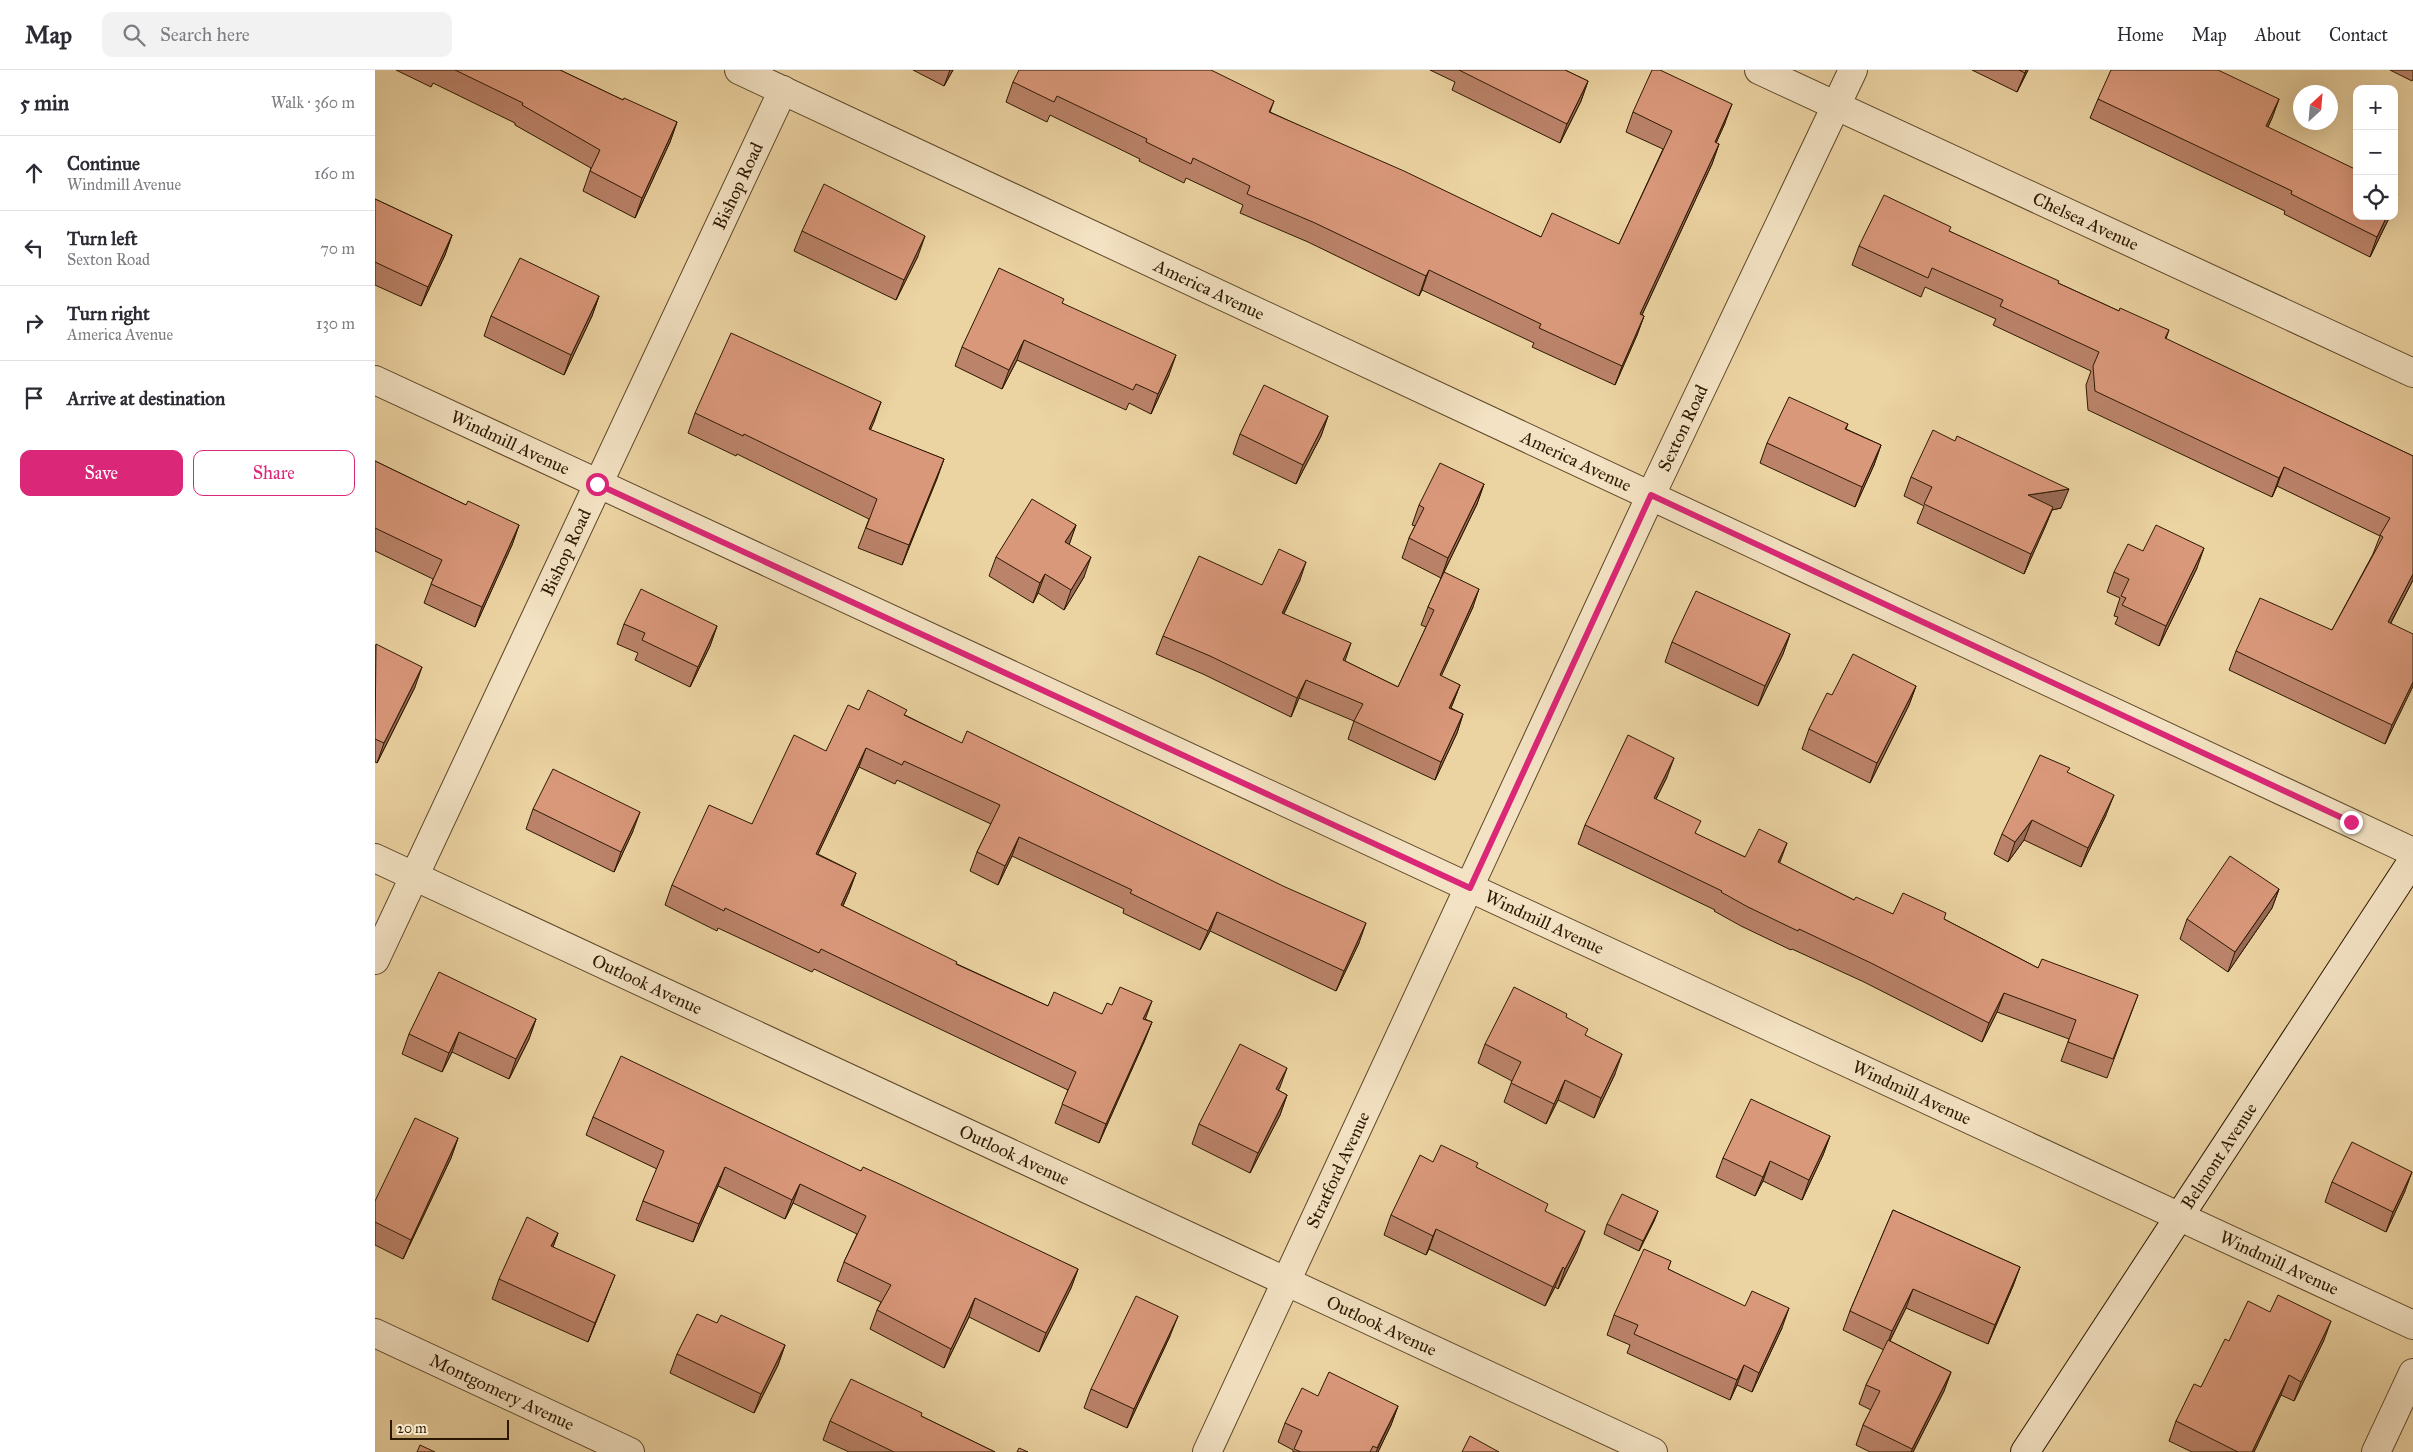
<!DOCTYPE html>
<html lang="en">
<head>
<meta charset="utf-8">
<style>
	body { margin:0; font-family:"IM FELL Great Primer",serif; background:#f2f2f3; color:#2b2b33 }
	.controls { position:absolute; right:15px; top:15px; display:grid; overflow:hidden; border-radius:10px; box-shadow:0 5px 20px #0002 }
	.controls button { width:45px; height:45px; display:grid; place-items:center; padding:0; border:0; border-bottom:1px solid #e1e1e2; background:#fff; color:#2b2b33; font:25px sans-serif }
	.compass { position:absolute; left:1918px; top:15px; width:45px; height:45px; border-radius:50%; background:#fff; box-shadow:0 5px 20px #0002; rotate:26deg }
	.scale { position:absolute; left:15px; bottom:12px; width:119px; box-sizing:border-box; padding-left:5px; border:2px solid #2c1800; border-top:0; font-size:14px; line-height:18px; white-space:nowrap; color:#2c1800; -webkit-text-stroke:4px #f3e2c3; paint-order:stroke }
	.stop { position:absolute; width:15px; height:15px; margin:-11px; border:4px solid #db2777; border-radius:50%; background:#fff }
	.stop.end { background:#db2777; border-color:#fff; box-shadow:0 1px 5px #0008 }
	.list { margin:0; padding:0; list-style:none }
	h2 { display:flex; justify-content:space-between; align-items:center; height:65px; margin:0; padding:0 20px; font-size:21px }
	h2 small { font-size:16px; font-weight:400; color:#7c7c81 }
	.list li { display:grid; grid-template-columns:32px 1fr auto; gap:15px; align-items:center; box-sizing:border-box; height:75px; padding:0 20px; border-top:1px solid #e1e1e2 }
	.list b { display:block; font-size:19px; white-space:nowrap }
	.list p { margin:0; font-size:16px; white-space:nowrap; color:#7c7c81 }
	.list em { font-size:16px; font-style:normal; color:#7c7c81 }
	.actions { display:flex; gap:10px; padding:15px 20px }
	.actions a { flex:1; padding:11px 0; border:1px solid #db2777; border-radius:10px; text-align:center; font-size:18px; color:#db2777 }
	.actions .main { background:#db2777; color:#fff }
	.icon { flex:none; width:28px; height:28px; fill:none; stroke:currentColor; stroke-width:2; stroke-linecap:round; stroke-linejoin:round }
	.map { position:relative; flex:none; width:2038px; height:1382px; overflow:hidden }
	header { display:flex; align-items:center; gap:30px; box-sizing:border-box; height:70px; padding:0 25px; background:#fff; border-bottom:1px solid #e1e1e2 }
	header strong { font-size:24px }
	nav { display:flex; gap:28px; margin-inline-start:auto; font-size:18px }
	.search { width:350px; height:45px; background:#f2f2f3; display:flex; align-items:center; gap:12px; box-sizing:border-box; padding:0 18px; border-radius:10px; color:#7c7c81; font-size:19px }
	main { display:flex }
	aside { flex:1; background:#fff }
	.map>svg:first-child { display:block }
</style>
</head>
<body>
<header>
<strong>Map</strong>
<div class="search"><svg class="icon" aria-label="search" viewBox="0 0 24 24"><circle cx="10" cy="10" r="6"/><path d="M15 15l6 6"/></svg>Search here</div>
<nav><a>Home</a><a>Map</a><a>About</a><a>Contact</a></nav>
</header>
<main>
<aside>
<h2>5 min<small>Walk · 360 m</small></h2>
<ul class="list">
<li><svg class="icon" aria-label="ahead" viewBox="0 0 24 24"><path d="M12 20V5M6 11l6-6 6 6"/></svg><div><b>Continue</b><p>Windmill Avenue</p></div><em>160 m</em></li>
<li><svg class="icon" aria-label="left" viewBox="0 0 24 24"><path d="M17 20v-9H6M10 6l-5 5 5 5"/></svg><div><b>Turn left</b><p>Sexton Road</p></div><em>70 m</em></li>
<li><svg class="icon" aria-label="right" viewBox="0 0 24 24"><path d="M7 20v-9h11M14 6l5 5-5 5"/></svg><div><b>Turn right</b><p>America Avenue</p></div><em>130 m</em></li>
<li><svg class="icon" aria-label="arrive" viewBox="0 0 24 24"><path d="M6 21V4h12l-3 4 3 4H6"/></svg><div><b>Arrive at destination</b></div></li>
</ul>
<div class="actions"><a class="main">Save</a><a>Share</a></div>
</aside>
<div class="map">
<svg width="2038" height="1382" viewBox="0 0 2038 1382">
	<rect width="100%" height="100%" fill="#ecd3a2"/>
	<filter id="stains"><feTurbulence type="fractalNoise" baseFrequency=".004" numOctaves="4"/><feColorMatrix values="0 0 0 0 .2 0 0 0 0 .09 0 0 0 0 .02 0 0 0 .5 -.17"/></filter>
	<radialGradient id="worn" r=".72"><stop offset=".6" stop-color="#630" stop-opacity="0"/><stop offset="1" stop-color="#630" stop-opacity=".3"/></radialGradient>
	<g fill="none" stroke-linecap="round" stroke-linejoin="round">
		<defs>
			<g id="street">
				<path id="s1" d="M364 0 2038 782"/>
				<path id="s2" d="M1384 0 2038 303"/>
				<path id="s3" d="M0 310 2038 1255"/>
				<path id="s4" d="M0 788 1278 1382"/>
				<path id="s5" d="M0 890 408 20"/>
				<path id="s6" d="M0 1263 255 1382"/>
				<path id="s7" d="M832 1382 1276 425 1478 0"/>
				<path d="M2001 1382 2038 1303"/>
			</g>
			<g id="secondary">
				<path id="s8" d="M1650 1382 2038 790"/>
			</g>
		</defs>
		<use href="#street" stroke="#5c4728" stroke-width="30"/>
		<use href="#secondary" stroke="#2c1800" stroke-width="30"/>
		<use href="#street" stroke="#f3e2c3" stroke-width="28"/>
		<use href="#secondary" stroke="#f3e2c3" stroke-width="28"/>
	</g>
	<path fill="#bb836a" stroke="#2c1800" d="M21 0H185L248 30 302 52 295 72 260 148 208 121 216 98 140 55V53L58 13 56 17Z
		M538 0H578L569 16Z
		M1055 0H1190L1213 11 1206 31 1185 73 1077 20 1080 12Z
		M1597 0H1653L1642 22Z
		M2015 0H2038V9L2037 11Z
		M638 12 899 31 895 42 1166 167 1244 174 1288 79 1251 62 1258 42 1350 53 1341 73 1344 74 1337 94 1267 245 1269 246 1262 265 1240 315 1157 277 1159 273 1047 220 1044 226 933 172 865 143 868 135 811 108 809 113 764 91 765 89 675 45 672 52 631 32Z
		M1723 29H1904L1897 48 1893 57 1982 146H2015L1995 187 1909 144 1910 141 1715 48Z
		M0 129 77 165 70 185 46 236 0 215Z
		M427 161 543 186 521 230 419 181Z
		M1574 161 1683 213 1744 241 1794 260 1791 269 2038 386V510L2016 553 2038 616 2010 674 1854 600 1861 581 1957 560 1998 484 2005 466 1902 416 1897 427 1713 340 1711 315 1716 301 1618 255 1621 249 1550 217 1546 227 1477 195 1484 176Z
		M224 226 217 246 189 305 109 266 116 246Z
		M687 233 794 305 776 344 754 333 751 340 642 290 627 319 580 296 587 277Z
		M506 332 495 360 569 389 527 495 483 478 494 449 362 384 361 386 313 363 320 343Z
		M953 346 946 366 921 414 858 384 865 364Z
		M1473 354 1471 359 1506 375 1499 395 1480 437 1385 393 1392 373Z
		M0 391 91 435 144 455 137 475 100 557 49 533 58 509 0 481Z
		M1536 407 1686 438 1677 440 1670 457 1649 504 1542 453 1549 436 1529 426Z
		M1109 414 1102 434 1069 502 1098 537 1066 606 1085 615 1076 638 1088 644 1082 663 1060 710 973 669 979 651 924 628 916 647 828 604 781 584 788 566 887 515 925 510 909 544 970 591 1023 617 1051 557 1046 555 1053 537 1066 508 1027 488 1034 468 1040 456 1037 455 1044 435Z
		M701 455 694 474 709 507 689 540 663 523 658 533 614 506 621 487Z
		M1768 481 1822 498 1784 576 1740 554 1743 547 1739 546 1745 528 1732 522 1739 502Z
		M249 554 342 556 335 576 315 617 260 590 263 583 242 574Z
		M1415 564 1408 584 1383 636 1290 592 1297 572Z
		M0 575 40 617 2 693 0 692Z
		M1541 616 1534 635 1495 713 1427 679 1434 659 1457 625Z
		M484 640 530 645 984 873 961 921 835 861 825 880 748 843 749 839 637 786 623 815 595 801 602 782 616 754 522 710 520 714 484 697 443 784 481 803 474 822 468 836 582 894 673 936 727 944 770 949 777 952 769 972 724 1073 680 1053 693 1020 439 899 437 902 343 858 342 861 290 835 297 815 377 754 451 681Z
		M1694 703 1731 745 1706 797 1649 770 1633 792 1619 784 1627 764Z
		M1292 707 1281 729 1321 764 1370 787 1404 793 1479 830 1518 844 1569 849 1663 898 1763 925 1732 1008 1686 991 1694 969 1622 942 1607 972 1489 912 1417 879 1416 880 1366 856 1339 841 1340 840 1203 774 1210 755Z
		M158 739 258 761 239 802 151 759Z
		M1904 819 1897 838 1853 902 1805 869 1812 849Z
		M1191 947 1210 965 1240 1004 1219 1048 1183 1030 1171 1054 1129 1032 1137 1011 1103 993 1110 974Z
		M161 949 154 969 134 1009 77 982 67 1002 27 984 34 964Z
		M905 1017 903 1020 912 1025 905 1045 875 1103 817 1074 824 1054Z
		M218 1047 486 1101 703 1199 696 1218 664 1282 594 1247 569 1298 495 1259 502 1240 506 1232 462 1211 469 1192 482 1164 418 1133 410 1149 343 1116 318 1172 261 1150 268 1131 282 1099 211 1065Z
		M1455 1066 1448 1085 1427 1130 1388 1111 1380 1126 1341 1107 1348 1088Z
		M83 1068 76 1088 28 1189 0 1175V1131Z
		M1058 1092 1101 1097 1171 1142 1202 1181 1183 1219 1180 1217 1170 1236 1054 1179 1051 1185 1009 1165 1016 1145Z
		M1957 1112 2030 1121 2011 1162 1950 1132Z
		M1518 1140 1645 1197 1638 1216 1613 1274 1531 1238 1515 1271 1576 1302 1569 1321 1538 1382H1495L1481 1375 1488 1355 1496 1340 1484 1334 1491 1315 1509 1280 1468 1260 1475 1241Z
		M1283 1141 1279 1151 1264 1181 1229 1164 1232 1154Z
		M183 1163 178 1177 232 1225 213 1272 117 1229 124 1209Z
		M1296 1191 1293 1199 1407 1258 1377 1322 1362 1315 1355 1330 1252 1283 1255 1275 1232 1265 1239 1245Z
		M342 1253 410 1275 403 1295 379 1343 295 1303 302 1284Z
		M795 1266 752 1358 709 1338 716 1319Z
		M1949 1270 1919 1331 1906 1325 1879 1382H1817L1794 1371 1801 1351 1826 1317 1854 1271Z
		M943 1326 1023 1336 1016 1355 1003 1382H918V1380L903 1372 910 1353Z
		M546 1346 620 1382H474L448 1370 455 1351Z"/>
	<path fill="#996a56" stroke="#2c1800" d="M575 0H578L569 16Z
		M1651 0H1653L1642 22 1650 3Z
		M1213 11 1206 31 1185 73 1192 54Z
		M1904 29 1897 48 1884 75 1891 56Z
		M1357 34 1350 53 1333 91 1340 72Z
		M302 52 295 72 260 148 267 128Z
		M1344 74 1337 94 1258 264 1265 244Z
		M2012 146H2015L1995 187 2002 167Z
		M77 165 70 185 46 236 53 217Z
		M550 166 543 186 521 230 529 210Z
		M1054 200 1047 220 1044 226 1051 206Z
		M224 226 217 246 189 305 196 285Z
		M1269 246 1262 265 1240 315 1247 296Z
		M649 270 642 290 627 319 634 300Z
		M801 285 794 305 776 344 783 324Z
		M506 332 499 352 487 379 494 359Z
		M953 346 946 366 921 414 928 395Z
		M1506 375 1499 395 1480 437 1487 417Z
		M569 389 562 409 527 495 534 475Z
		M1909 397 1902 416 1897 427 1904 408Z
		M1109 414 1102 434 1066 508 1073 488Z
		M1694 419 1686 438 1677 440 1670 457 1649 504 1656 484 1653 425Z
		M144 455 137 475 100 557 107 537Z
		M701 455 694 475 690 472Z
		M1829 478 1822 498 1784 576 1791 556Z
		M716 487 709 507 689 540 696 520Z
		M931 492 925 510 900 561 907 543Z
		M670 504 663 523 658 533 665 513Z
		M2038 504V510L2006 571 2013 552Z
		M1104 519 1098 537 1058 624 1065 605Z
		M342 556 335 576 315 617 323 597Z
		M1415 564 1408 584 1383 636 1390 616Z
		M976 573 970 591 961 609 968 590Z
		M47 597 40 617 2 693 9 673Z
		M931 610 924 628 916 647 922 628Z
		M2038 612V616L2010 674 2017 655Z
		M1085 615 1078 633 1068 656 1074 638Z
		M1541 616 1534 635 1495 713 1502 693Z
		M1088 644 1082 663 1060 710 1066 692Z
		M491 678 484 697 434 803 441 784Z
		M1299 688 1292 707 1272 747 1279 728Z
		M1739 725 1731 745 1706 797 1713 778Z
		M265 742 258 761 239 802 246 782Z
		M1657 750 1649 770 1633 792 1640 772Z
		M644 767 637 786 623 815 630 796Z
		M1412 773 1405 792 1396 811 1403 792Z
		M481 803 474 822 459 855 466 835Z
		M1904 819 1897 838 1853 902 1860 882Z
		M842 842 835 861 825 880 833 861Z
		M991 853 984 873 961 921 969 901Z
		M1629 923 1622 942 1607 972 1614 953Z
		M777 931 770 950 768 949Z
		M161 949 154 969 134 1009 141 989Z
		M777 952 769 972 724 1073 731 1054Z
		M84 962 77 982 67 1002 74 983Z
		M1247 984 1240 1004 1219 1048 1226 1028Z
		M912 998 905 1017 894 1038 901 1019Z
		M1190 1010 1183 1030 1171 1054 1179 1034Z
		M912 1025 905 1045 875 1103 883 1083Z
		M1455 1066 1448 1085 1427 1130 1434 1110Z
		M83 1068 76 1088 28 1189 36 1170Z
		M1395 1091 1388 1111 1380 1126 1388 1107Z
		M350 1097 343 1116 318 1172 324 1154Z
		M2037 1102 2030 1121 2011 1162 2018 1142Z
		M425 1114 418 1133 410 1149 417 1130Z
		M1283 1141 1279 1151 1264 1181 1268 1171Z
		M1061 1159 1054 1179 1051 1185 1058 1166Z
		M1210 1161 1202 1181 1183 1219 1190 1199Z
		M183 1163 176 1182V1176Z
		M1188 1197 1180 1217 1170 1236 1178 1217Z
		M1645 1197 1638 1216 1613 1274 1620 1255Z
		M703 1199 696 1218 664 1282 671 1263Z
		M240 1205 232 1225 213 1272 220 1253Z
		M1538 1219 1531 1238 1510 1280 1517 1261Z
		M600 1228 594 1247 569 1298 576 1279Z
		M1414 1238 1407 1258 1377 1322 1384 1303Z
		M803 1246 795 1266 752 1358 759 1339Z
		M1956 1251 1949 1270 1919 1331 1926 1312Z
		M410 1275 403 1295 379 1343 386 1324Z
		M1369 1295 1362 1315 1355 1330 1362 1310Z
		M1576 1302 1569 1321 1538 1382H1536Z
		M1914 1305 1906 1325 1879 1382H1877Z
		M1023 1336 1016 1355 1003 1382H1001Z"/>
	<path fill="#da987b" stroke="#2c1800" d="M80 0H185L248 30 249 28 302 52 267 128 215 101 225 80 147 35 148 33Z
		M644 0H836L899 31 894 42 1029 101 1166 167 1177 143 1244 174 1297 61 1258 42 1277 0H1285L1357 34 1340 72 1344 74 1265 244 1269 246 1247 296 1164 258 1166 254 1054 200 1051 206 940 153 872 124 875 116 818 88 816 94 771 72 772 69 682 26 679 32 638 12Z
		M1084 0H1190L1213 11 1192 54Z
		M1644 0H1651L1650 3Z
		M1736 0H1843L1904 29 1891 56 1982 100V146H2012L2002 167 1916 124 1917 121 1723 29Z
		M449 114 550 166 529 210 427 161Z
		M2019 122 2023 124 2019 132Z
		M1509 125 1576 157 1574 161 1684 211 1683 213 1744 241 1745 238 1794 260 1790 268 2038 386V504L2013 552 2038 564V612L2017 655 1861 581 1885 528 1957 560 2008 467 2005 465 2015 448 1909 397 1904 408 1720 321 1718 296 1724 282 1625 236 1628 230 1557 198 1553 208 1484 176Z
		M0 129 77 165 53 217 0 192Z
		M145 188 224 226 196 285 116 246Z
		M624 198 689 229 687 233 801 285 783 324 761 314 758 320 649 270 634 300 587 277Z
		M356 263 506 332 494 359 569 389 534 475 491 458 502 429 369 364 368 366 320 343Z
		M889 315 953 346 928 395 865 364Z
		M1414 327 1473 354 1470 359 1506 375 1487 417 1392 373Z
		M1558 360 1580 371 1582 366 1694 419 1653 425 1678 437 1656 484 1549 434 1557 417 1536 407Z
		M0 391 91 435 93 431 144 455 107 537 56 514 67 490 0 458Z
		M1065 393 1109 414 1073 488 1034 468 1049 438 1044 435Z
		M657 429 701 455 690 472 716 487 696 520 670 504 665 513 621 487Z
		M1781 455 1829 478 1791 556 1747 535 1751 528 1746 526 1754 509 1739 502 1753 474 1768 481Z
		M904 479 931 492 907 543 976 573 968 590 1023 617 1059 540 1053 537 1069 502 1104 519 1065 605 1085 615 1074 638 1088 644 1066 692 979 651 988 634 931 610 922 628 835 586 788 566 824 486 887 515Z
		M266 519 342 556 323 597 267 570 270 563 249 554Z
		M1321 521 1415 564 1390 616 1297 572Z
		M1 574 47 597 9 673 0 669Z
		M1478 584 1541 616 1502 693 1434 659 1452 623 1457 625Z
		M493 620 532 640 529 645 587 673 592 661 908 816 991 853 969 901 842 842 833 861 755 823 757 820 644 767 630 796 602 782 625 735 529 691 527 695 491 678 441 784 481 803 466 835 582 892 581 894 673 936 679 922 727 944 732 933 737 935 745 917 777 931 768 949 777 952 731 1054 687 1034 701 1002 446 879 444 883 350 838 349 841 297 815 334 735 377 754 419 665 451 681 473 635 484 640Z
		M1253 665 1299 688 1279 728 1326 751 1320 763 1370 787 1384 759 1412 773 1403 792 1479 830 1481 827 1518 844 1528 823 1571 843 1569 849 1663 898 1667 889 1763 925 1738 989 1693 972 1701 950 1629 923 1614 953 1496 893 1424 859 1423 861 1373 837 1346 822 1347 821 1210 755Z
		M1665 685 1695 698 1692 702 1739 725 1713 778 1657 750 1640 772 1627 764Z
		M178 699 265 742 246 782 158 739Z
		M1855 786 1904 819 1860 882 1812 849Z
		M64 902 161 949 141 989 84 962 74 983 34 964Z
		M1139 917 1192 944 1191 947 1213 959 1210 965 1247 984 1226 1028 1190 1010 1179 1034 1136 1013 1146 992 1110 974Z
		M865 974 912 998 901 1019 912 1025 883 1083 824 1054Z
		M246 986 486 1101 488 1097 529 1116 703 1199 671 1263 600 1228 576 1279 502 1240 516 1215 469 1192 491 1146 425 1114 417 1130 350 1097 324 1154 268 1131 289 1081 218 1047Z
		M1376 1029 1455 1066 1434 1110 1395 1091 1388 1107 1348 1088Z
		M40 1048 83 1068 36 1170 0 1152V1131Z
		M1977 1072 2037 1102 2018 1142 1957 1112Z
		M1066 1075 1103 1093 1101 1097 1173 1134 1170 1141 1210 1161 1190 1199 1188 1197 1178 1217 1061 1159 1058 1166 1016 1145 1045 1085 1058 1092Z
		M1247 1124 1283 1141 1268 1171 1232 1154Z
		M1518 1140 1645 1197 1620 1255 1538 1219 1517 1261 1475 1241Z
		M152 1147 183 1163 176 1176 240 1205 220 1253 124 1209Z
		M1269 1179 1296 1191 1293 1199 1370 1236 1377 1221 1414 1238 1384 1303 1369 1295 1362 1310 1259 1264 1263 1255 1239 1245Z
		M1903 1225 1956 1251 1926 1312 1914 1305 1877 1382H1863L1801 1351 1819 1314 1826 1317 1850 1269 1854 1271 1873 1231 1895 1242Z
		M761 1226 803 1246 759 1339 716 1319Z
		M322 1244 342 1253 346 1245 410 1275 386 1324 302 1284Z
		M1513 1270 1576 1302 1537 1379 1488 1355 1505 1321 1491 1315Z
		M954 1302 1023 1336 1002 1378 998 1376 995 1382H926L919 1379 927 1361 910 1353 927 1318 943 1326Z
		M476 1309 547 1343 546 1346 620 1382H519L455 1351Z
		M1095 1366 1124 1382H1087Z
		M45 1375 60 1382H42Z
		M644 1378 653 1382H642Z"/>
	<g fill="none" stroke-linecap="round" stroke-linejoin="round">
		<path stroke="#db2777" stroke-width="6" d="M222 414 1095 818 1276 425 1976 752"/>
	</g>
	<g text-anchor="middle" stroke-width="5" stroke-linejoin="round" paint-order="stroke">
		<g font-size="18" fill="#2c1800" stroke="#f3e2c3">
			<text dy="6" stroke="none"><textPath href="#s5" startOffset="855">Bishop Road</textPath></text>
			<text dy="6" stroke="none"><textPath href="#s2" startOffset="360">Chelsea Avenue</textPath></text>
			<text dy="6" stroke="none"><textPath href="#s1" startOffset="519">America Avenue</textPath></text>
			<text dy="6" stroke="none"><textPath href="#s7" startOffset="1129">Sexton Road</textPath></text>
			<text dy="6" stroke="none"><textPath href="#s3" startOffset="149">Windmill Avenue</textPath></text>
			<text dy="6" stroke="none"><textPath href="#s1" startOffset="924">America Avenue</textPath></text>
			<text dy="6" stroke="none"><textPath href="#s5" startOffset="450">Bishop Road</textPath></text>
			<text dy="6" stroke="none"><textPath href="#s3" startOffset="1289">Windmill Avenue</textPath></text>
			<text dy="6" stroke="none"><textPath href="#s4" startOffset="300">Outlook Avenue</textPath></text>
			<text dy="6" stroke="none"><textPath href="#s3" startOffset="1694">Windmill Avenue</textPath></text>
			<text dy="6" stroke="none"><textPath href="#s4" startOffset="705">Outlook Avenue</textPath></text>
			<text dy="6" stroke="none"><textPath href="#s8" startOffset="354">Belmont Avenue</textPath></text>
			<text dy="6" stroke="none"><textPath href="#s7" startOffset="311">Stratford Avenue</textPath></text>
			<text dy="6" stroke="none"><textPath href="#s3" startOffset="2099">Windmill Avenue</textPath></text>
			<text dy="6" stroke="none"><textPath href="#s4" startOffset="1110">Outlook Avenue</textPath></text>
			<text dy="6" stroke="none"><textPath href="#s6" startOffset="140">Montgomery Avenue</textPath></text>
		</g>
	</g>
	<rect width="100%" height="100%" filter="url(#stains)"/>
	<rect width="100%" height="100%" fill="url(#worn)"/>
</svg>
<div class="controls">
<button>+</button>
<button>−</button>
<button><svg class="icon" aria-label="locate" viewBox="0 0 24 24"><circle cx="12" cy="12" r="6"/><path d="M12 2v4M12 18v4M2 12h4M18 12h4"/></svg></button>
</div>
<svg class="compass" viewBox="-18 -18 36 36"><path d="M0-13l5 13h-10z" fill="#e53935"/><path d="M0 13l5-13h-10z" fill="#7c7c81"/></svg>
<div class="scale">20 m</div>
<div class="stop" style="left:222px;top:414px"></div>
<div class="stop end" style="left:1976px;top:752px"></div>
</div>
</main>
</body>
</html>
